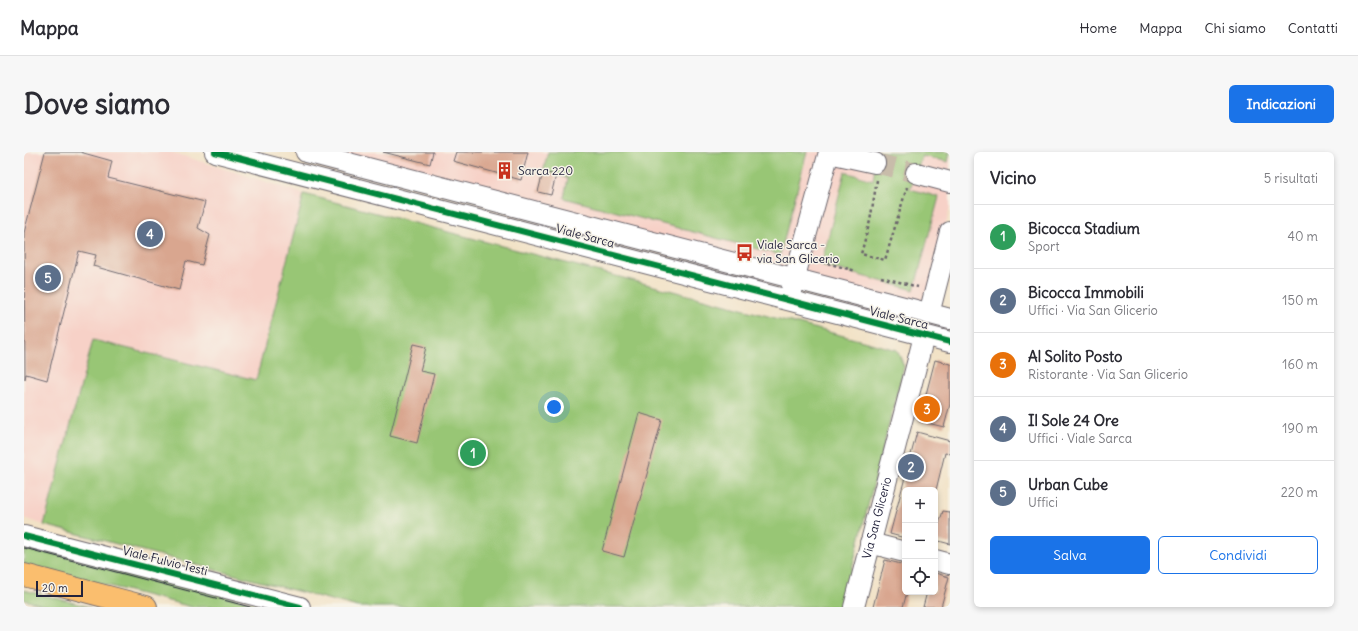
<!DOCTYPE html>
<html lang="it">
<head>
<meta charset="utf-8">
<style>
	body { margin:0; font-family:Delius,sans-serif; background:#f7f7f7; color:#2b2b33 }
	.controls { position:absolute; right:12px; bottom:12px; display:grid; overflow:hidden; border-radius:6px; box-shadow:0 2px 6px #0003 }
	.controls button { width:36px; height:36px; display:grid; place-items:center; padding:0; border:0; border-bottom:1px solid #e1e1e2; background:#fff; color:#2b2b33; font:20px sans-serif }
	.scale { position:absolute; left:12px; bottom:10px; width:47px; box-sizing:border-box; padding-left:4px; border:2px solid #22223b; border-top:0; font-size:11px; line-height:14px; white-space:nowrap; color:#22223b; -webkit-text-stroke:3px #f7f3e8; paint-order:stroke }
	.you { position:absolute; left:530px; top:255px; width:14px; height:14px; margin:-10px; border:3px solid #fff; border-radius:50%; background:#1a73e8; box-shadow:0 0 0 6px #1a73e833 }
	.badge { display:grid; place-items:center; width:26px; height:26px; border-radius:50%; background:#1a73e8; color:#fff; font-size:13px; font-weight:700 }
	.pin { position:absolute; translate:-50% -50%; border:2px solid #fff; box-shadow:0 1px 4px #0006 }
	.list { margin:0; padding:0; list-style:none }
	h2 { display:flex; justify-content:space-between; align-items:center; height:52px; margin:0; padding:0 16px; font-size:17px }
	h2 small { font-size:13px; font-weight:400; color:#7c7c81 }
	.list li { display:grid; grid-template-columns:26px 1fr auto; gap:12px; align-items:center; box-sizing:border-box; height:64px; padding:0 16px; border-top:1px solid #e1e1e2 }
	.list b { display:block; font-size:15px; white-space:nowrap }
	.list p { margin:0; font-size:13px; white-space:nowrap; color:#7c7c81 }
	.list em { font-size:13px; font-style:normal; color:#7c7c81 }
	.actions { display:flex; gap:8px; padding:12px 16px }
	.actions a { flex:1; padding:9px 0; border:1px solid #1a73e8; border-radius:6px; text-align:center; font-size:14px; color:#1a73e8 }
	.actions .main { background:#1a73e8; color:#fff }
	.icon { flex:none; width:22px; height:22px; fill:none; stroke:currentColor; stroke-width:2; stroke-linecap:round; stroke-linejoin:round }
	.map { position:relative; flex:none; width:926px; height:455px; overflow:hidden; border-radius:6px }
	header { display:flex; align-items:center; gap:24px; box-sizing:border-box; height:56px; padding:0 20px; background:#fff; border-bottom:1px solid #e1e1e2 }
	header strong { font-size:19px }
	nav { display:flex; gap:22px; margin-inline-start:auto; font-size:14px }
	.intro { display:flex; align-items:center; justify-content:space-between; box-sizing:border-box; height:96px; padding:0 24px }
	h1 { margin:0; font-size:28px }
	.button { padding:10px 18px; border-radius:6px; background:#1a73e8; color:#fff; font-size:14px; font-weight:700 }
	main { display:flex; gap:24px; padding:0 24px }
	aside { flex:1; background:#fff; border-radius:6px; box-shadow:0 2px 6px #0003 }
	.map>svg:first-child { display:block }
</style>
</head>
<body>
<header>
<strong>Mappa</strong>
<nav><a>Home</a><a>Mappa</a><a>Chi siamo</a><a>Contatti</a></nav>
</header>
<div class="intro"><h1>Dove siamo</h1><a class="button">Indicazioni</a></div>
<main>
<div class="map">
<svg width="926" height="455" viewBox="0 0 926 455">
	<rect width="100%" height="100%" fill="#f7f3e8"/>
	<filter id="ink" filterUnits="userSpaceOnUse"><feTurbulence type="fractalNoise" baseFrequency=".025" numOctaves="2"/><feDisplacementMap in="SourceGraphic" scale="8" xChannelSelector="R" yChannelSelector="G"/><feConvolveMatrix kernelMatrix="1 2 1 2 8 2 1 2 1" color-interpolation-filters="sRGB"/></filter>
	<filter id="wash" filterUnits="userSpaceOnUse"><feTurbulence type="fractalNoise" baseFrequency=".012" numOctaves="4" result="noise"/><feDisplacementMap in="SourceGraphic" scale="16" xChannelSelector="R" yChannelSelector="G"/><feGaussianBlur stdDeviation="0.9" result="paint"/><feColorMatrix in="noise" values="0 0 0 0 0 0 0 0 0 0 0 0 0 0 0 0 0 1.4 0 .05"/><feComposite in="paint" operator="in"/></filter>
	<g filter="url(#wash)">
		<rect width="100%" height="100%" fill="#f2e2c6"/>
		<path fill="#f7d1c7" d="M0 0H147L280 42 232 228 69 189 20 373 0 366Z
			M306 0H926V55L902 159Z"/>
		<path fill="#98c675" stroke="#5d7458" d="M524 0H783L756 103 540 46 544 26 519 20Z
			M853 0H926L924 10 898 4 886 37 915 45 890 138 797 113 821 20 849 28Z
			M280 42 873 198 880 214 818 455H334L20 373 69 188 232 228Z
			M0 391 245 455H168L0 412Z
			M0 438 66 455H27L0 448Z"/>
		<g id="blocks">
			<path fill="#d9a68f" d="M21 0H56L88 9 84 26 181 50 174 76 186 83 178 113 162 109 155 138 69 114 72 103 55 99 23 228 2 222 1 227 0 81Z
				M359 0H409L406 12Z
				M432 0H504L497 28 429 9Z
				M519 20 532 23 527 43 514 40Z
				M389 192 402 195 396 219 410 222 393 291 366 284Z
				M911 208 926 212V252L920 275 895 269Z
				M615 261 638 268 600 405 578 399Z
				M893 280 926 289V302L921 301 912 338H881V386L866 382Z
				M919 359 926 360V392L911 388V374L914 375Z
				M861 408 881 413V440H883L879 455H849Z
				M911 421 925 425 917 455H899L903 440H911Z"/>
		</g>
	</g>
	<g filter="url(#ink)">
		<use href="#blocks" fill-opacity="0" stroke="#6b656c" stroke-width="1"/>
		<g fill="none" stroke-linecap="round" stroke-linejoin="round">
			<path stroke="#c8bcaa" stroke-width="20" stroke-dasharray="20 10" stroke-linecap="butt" d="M851 11 892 21"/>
			<defs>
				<g id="minor">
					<path d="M191 0 926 190"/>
					<path d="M282 0 926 167"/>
					<path d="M805 1 851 11"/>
					<path d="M892 21 926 30"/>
					<path d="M767 139 805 0"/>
					<path d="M905 162 926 80"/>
					<path d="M0 384 276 455"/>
					<path d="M846 391 881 400"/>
					<path d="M911 408 926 412"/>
					<path id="s1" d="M830 455 900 184"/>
				</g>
				<path id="major" d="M0 423 122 455"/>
			</defs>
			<use href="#minor" stroke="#6b656c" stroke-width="22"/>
			<use href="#major" stroke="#6b656c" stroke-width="24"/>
			<path stroke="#6b656c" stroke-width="2.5" stroke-dasharray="3 3" stroke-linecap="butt" d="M853 28 846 69 837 102 861 108 883 35
				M792 108 832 119
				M857 125 894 135"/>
			<use href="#minor" stroke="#fff" stroke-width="20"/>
			<use href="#major" stroke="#fabe6e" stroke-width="22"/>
			<path stroke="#22223b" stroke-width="1" d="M0 396 226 455"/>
			<defs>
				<path id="cycleway" d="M191 0 926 190
					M0 384 276 455"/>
			</defs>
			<use href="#cycleway" stroke="#f7f3e8" stroke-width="8"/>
			<use href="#cycleway" stroke="#00873e" stroke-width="6"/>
		</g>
	</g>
	<defs>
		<symbol id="building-bare" viewBox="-9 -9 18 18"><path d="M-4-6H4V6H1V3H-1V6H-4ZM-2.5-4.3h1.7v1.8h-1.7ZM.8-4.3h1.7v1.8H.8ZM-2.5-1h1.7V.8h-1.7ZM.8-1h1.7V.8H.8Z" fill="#c8321e" stroke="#f7f3e8" stroke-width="2.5" paint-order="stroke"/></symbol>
		<symbol id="bus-bare" viewBox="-9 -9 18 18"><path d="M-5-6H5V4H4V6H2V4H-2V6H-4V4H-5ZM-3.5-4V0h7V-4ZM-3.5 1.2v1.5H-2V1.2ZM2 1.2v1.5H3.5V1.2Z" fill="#c8321e" stroke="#f7f3e8" stroke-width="2.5" paint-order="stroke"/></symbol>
	</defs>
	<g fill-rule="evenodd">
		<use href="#building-bare" x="468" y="6" width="25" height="25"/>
		<use href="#bus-bare" x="708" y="88" width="25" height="25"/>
	</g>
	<g text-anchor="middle" stroke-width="3" stroke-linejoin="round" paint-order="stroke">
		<g font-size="12" fill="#22223b" stroke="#f7f3e8" text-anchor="start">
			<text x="494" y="23">Sarca 220</text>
			<text x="733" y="97">Viale Sarca -<tspan x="733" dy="14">via San Glicerio</tspan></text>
		</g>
		<g font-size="12" fill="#22223b" stroke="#f7f3e8">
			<text transform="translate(561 84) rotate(15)" y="4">Viale Sarca</text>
			<text transform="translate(875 166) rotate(14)" y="4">Viale Sarca</text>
			<text dy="4" stroke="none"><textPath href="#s1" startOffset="92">Via San Glicerio</textPath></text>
			<text transform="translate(141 409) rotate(14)" y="4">Viale Fulvio Testi</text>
		</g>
	</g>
</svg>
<div class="controls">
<button>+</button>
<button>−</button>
<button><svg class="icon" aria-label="locate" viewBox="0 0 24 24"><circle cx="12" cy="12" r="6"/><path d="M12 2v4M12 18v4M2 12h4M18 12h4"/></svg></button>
</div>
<div class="scale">20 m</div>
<div class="you"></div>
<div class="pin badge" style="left:449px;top:301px;background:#2e9e5b">1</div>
<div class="pin badge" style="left:887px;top:315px;background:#5c6f8a">2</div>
<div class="pin badge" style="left:903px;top:257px;background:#e8710a">3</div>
<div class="pin badge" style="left:126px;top:82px;background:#5c6f8a">4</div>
<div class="pin badge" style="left:24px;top:126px;background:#5c6f8a">5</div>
</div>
<aside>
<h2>Vicino<small>5 risultati</small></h2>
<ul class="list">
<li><span class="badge" style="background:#2e9e5b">1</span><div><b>Bicocca Stadium</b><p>Sport</p></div><em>40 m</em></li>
<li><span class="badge" style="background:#5c6f8a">2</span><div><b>Bicocca Immobili</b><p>Uffici · Via San Glicerio</p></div><em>150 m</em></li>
<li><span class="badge" style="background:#e8710a">3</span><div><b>Al Solito Posto</b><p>Ristorante · Via San Glicerio</p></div><em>160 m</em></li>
<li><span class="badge" style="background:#5c6f8a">4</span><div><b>Il Sole 24 Ore</b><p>Uffici · Viale Sarca</p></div><em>190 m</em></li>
<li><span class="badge" style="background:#5c6f8a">5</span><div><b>Urban Cube</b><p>Uffici</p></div><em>220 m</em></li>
</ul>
<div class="actions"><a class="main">Salva</a><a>Condividi</a></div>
</aside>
</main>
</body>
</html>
